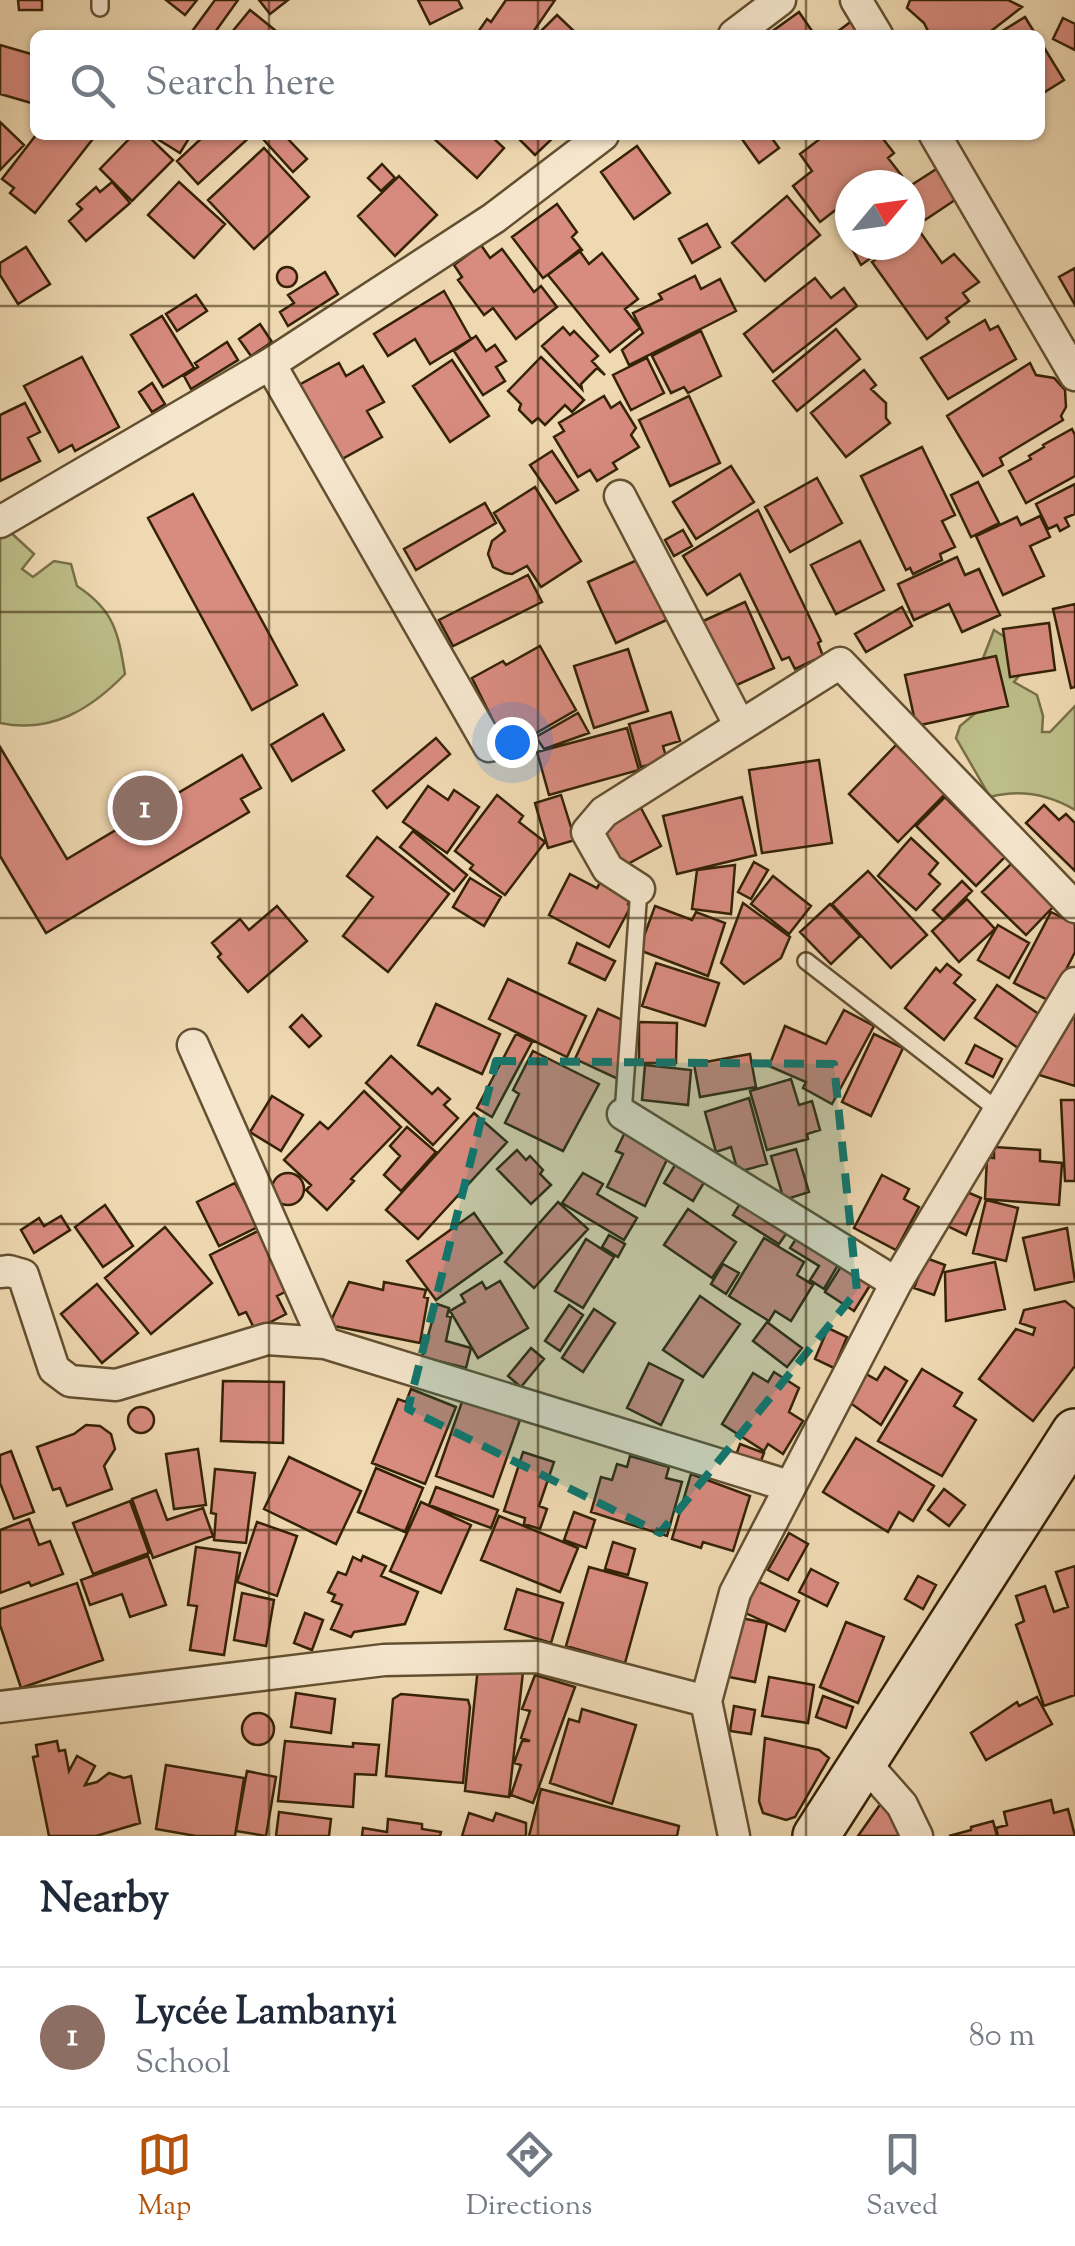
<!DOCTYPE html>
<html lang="en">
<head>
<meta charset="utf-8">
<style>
	body { margin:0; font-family:"Sorts Mill Goudy",serif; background:#f2f2f3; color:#1f2937 }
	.compass { position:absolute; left:835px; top:170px; width:90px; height:90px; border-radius:50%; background:#fff; box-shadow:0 2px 8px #0004; rotate:61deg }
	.you { position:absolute; left:512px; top:742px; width:35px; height:35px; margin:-25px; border:8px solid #fff; border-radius:50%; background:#1a73e8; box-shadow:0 0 0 15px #1a73e833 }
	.badge { display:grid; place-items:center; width:65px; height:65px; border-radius:50%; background:#b45309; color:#fff; font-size:32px; font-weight:700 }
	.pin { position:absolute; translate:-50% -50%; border:5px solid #fff; box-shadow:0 2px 10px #0006 }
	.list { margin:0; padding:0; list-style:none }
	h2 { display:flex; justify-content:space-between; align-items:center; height:130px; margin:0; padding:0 40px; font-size:42px }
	h2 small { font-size:32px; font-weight:400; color:#747a83 }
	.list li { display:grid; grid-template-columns:65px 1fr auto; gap:30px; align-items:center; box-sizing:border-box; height:140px; padding:0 40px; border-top:2px solid #e0e1e3 }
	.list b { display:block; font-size:38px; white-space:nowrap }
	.list p { margin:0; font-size:32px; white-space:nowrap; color:#747a83 }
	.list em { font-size:32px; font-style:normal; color:#747a83 }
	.icon { flex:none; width:55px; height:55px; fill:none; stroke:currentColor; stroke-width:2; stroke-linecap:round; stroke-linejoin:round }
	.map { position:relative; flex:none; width:1075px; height:1836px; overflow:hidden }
	.search { position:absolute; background:#fff; box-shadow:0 2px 8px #0004; left:30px; right:30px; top:30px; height:110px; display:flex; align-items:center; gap:25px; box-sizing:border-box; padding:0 35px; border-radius:15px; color:#747a83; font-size:38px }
	.sheet { height:270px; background:#fff }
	nav { display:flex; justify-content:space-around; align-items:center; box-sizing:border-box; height:140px; border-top:2px solid #e0e1e3; background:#fff; font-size:28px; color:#747a83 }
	nav a { display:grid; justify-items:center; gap:5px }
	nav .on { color:#b45309 }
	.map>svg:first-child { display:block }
</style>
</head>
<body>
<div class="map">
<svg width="1075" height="1836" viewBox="0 0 1075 1836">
	<rect width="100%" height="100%" fill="#efd9b2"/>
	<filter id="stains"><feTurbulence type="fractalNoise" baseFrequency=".002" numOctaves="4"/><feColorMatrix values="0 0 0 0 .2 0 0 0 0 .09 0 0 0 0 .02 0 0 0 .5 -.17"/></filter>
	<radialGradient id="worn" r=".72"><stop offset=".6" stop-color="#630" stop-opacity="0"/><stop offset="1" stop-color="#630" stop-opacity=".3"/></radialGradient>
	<path fill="#bdbe89" stroke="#787048" stroke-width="2.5" d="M7 529 34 554 22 569 33 577 54 561 71 564 77 586C114 610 118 632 125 674 91 709 51 734 0 723V534Z
		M994 630 1019 646 1027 666 1014 682 1037 695 1043 716 1042 732H1050L1075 706V810C1048 794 1020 789 990 797L956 738 960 726 996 696 980 666Z"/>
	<path fill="#d88b7f" stroke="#342206" stroke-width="2.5" d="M18 0H42V10H19Z
		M166 0H197L185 15Z
		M215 0H238L213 35H200L193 30Z
		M259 0H288L270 14Z
		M418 0H458L462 8 430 24Z
		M506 0H555L531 35H476L487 19 491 22Z
		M910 0H1008L1022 7 986 35H930L924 23 907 8Z
		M250 10 281 35H236L232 32Z
		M799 12 812 31 806 35H767Z
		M557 15 578 35H537Z
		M1025 17 1036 35H996Z
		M1063 18 1075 24V50L1053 39Z
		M853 20 864 35H833Z
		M1040 41 1064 80 1040 95Z
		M0 45 31 54 35 45V104L0 94Z
		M0 122 24 145 0 170Z
		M36 135H88L92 140 35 213 10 193 14 188 2 179Z
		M133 135H147L173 160 132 201 100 169Z
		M151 135H191L180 153Z
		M205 135H252L198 184 177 161Z
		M267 135H284L307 159 293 172 263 139Z
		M430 135H490L504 148 477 178Z
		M515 135H556L535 155Z
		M739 135H774L771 137 779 148 759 163Z
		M825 135H880L894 153 888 158 902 176 891 185H850V215L842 205 820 222 793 186 812 171 800 154Z
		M637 146 670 193 634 219 601 172Z
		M264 148 309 197 254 249 208 200Z
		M382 164 395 178 381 191 368 178Z
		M938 168 958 198 925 220 910 197V186Z
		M399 176 437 215 395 256 358 216Z
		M112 182 130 203 86 241 69 221 82 209 77 204 96 187 100 192Z
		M179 182 225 224 194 258 148 215Z
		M787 196 820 235 765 281 732 243Z
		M557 204 577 232 572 237 582 250 543 278 512 237Z
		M707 224 720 247 692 263 679 239Z
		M918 229 942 263 954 254 979 282 963 293 969 301 946 318 949 322 927 339 872 262 896 245H910V235Z
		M481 245 490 258 502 249 534 292 541 286 557 307 516 339 493 308 484 315 458 280 462 277 454 265Z
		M850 245H889L861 265Z
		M26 247 50 284 18 304 0 275V263Z
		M579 250 589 264 602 253 638 299 625 309 640 328 610 352 548 275Z
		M277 277a10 10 0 1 1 20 0a10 10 0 1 1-20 0Z
		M1075 268V305L1059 277Z
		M325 272 338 294 288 326 280 312 294 303 288 295Z
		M695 276 701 289 720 279 736 311 629 365 622 350 643 333 633 313 662 299 659 294Z
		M815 278 831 298 844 288 857 306 773 372 744 334Z
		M444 291 471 339 430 364 415 339 388 356 374 334Z
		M196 295 207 311 177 331 166 314Z
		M162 316 194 368 163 387 131 335Z
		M985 320 990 330 998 326 1016 359 948 399 921 358Z
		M260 324 272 342 251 356 239 339Z
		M563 327 570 335 574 331 598 356 592 361 605 375 597 368 581 384 582 389 542 346Z
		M836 329 860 359 797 411 773 381Z
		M701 331 721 376 688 393 684 387 671 393 652 356Z
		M476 336 486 351 495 345 506 361 496 367 505 381 483 395 454 351Z
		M227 342 238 360 191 389 184 376 198 367 195 363Z
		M82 357 119 427 75 451 72 445 59 452 24 386Z
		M541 357 584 400 572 412 565 405 545 425 538 418 532 423 519 410 521 404 508 391Z
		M647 358 664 393 631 410 613 375Z
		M452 360 489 416 450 442 413 386Z
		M339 363 346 376 363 366 384 402 367 411 382 437 342 459 299 385Z
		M1030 363 1036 375 1054 378 1065 390 1066 407 1061 416 1063 420 1000 458 1003 465 983 476 947 416Z
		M864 370 876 385 871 389 886 403V418L890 423 846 457 811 413Z
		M152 383 165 404 152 412 139 392Z
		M604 396 611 408 620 402 636 428 631 435 639 447 613 463 617 469 597 481 590 470 578 477 554 437 564 431 559 423Z
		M689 396 720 463 670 486 639 420Z
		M25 403 40 432 28 438 40 461 0 481V415Z
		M1072 429 1075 435V476L1026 503 1009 471 1031 459 1029 456 1044 447 1043 445Z
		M922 447 955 515 942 521 955 547 940 554 942 560 913 574 910 568 906 570 861 476Z
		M552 451 578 490 556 503 530 465Z
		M731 466 754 502 696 539 673 502Z
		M817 478 842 523 790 552 765 507Z
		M978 482 999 523 971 537 951 495Z
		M1075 484V514L1065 518 1069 526 1060 531 1057 525 1048 529 1036 504Z
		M535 487 581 561 541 587 527 566 512 574 505 573 493 567 488 554 492 541 505 531 494 513Z
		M193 494 297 685 252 710 148 518Z
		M485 503 496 523 416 570 404 549Z
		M758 510 821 641 818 643 823 656 795 669 789 657 782 660 740 574 707 595 683 556Z
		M1040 516 1050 537 1030 546 1044 576 1003 595 976 536 1017 517 1021 525Z
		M683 530 692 546 674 556 665 540Z
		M860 541 884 590 836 614 811 565Z
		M644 557 671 618 616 643 588 582Z
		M957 557 965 575 979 569 1000 615 962 632 949 604 914 620 898 584Z
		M528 575 542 602 453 646 439 620Z
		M745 602 774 668 730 688 701 622Z
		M1075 604V687L1071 688 1053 609Z
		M902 607 912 626 866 652 855 634Z
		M1049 623 1055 670 1010 677 1003 629Z
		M540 646 576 710 512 747 504 733 500 735 472 678 503 661 506 665Z
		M628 649 648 711 594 728 574 666Z
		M996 656 1008 706 916 726 905 675Z
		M671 712 680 741 663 746 667 760 641 767 629 724Z
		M578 713 589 733 544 749 536 737Z
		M323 714 344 750 292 781 271 745Z
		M627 728 639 770 549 795 537 752Z
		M436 738 450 754 387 808 373 791Z
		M896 745 946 793 898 842 849 794Z
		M0 747 67 859 242 755 261 788 241 799 249 812 46 933 0 856Z
		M819 760 832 843 762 853 749 770Z
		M428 786 448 800 454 790 479 807 447 853 403 822Z
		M497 795 523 816 519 822 545 842 505 895 470 869 473 865 455 851Z
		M561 795 575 840 548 848 535 803Z
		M742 797 756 855 677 874 663 816Z
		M945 797 1005 857 976 886 916 826Z
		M1044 805 1059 820 1066 814 1075 823V871L1026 823Z
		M641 808 661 846 622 867 601 829Z
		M413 831 467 875 454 891 400 847Z
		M377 837 449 894 388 972 343 936 373 897 347 876Z
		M911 838 938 863 929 874 940 884 916 910 878 876Z
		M754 862 768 870 751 899 738 892Z
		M1011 864 1053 907 1026 935 982 892Z
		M735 865 731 914 692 909 697 870Z
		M868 871 927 935 891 968 832 904Z
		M570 874 597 888 601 881 632 896 628 904 631 906 609 947 549 915Z
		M773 876 811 906 789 934 751 904Z
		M470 878 501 897 484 926 453 907Z
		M962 881 972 891 943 920 933 910Z
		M967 899 995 929 959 962 932 931Z
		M743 903 790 937 781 958 744 984 721 963Z
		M830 904 860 936 831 964 800 932Z
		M277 906 307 941 248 992 218 957 221 954 212 943 240 919 249 930Z
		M655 906 692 920 696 912 725 923 708 976 639 950Z
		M1051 912 1075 924V952L1050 1001 1014 983Z
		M998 925 1029 943 1009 978 978 960Z
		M577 943 615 961 605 980 569 963Z
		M656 963 719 983 705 1026 642 1006Z
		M947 964 961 975 954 983 975 1000 944 1040 905 1008 936 968 940 972Z
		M508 979 586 1016 567 1057 489 1019Z
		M997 985 1043 1017 1021 1050 975 1018Z
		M436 1004 500 1034 482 1074 418 1045Z
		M598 1009 627 1022 618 1079 575 1059Z
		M844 1010 874 1026 832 1104 803 1088 806 1082 769 1066 785 1026 826 1044Z
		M1070 1012 1075 1013V1086L1036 1074Z
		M302 1015 321 1036 309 1047 290 1027Z
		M639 1022 677 1023 676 1063H639Z
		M516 1034 532 1042 492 1117 477 1108Z
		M874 1034 903 1048 871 1116 842 1102Z
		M975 1045 1002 1059 993 1077 966 1063Z
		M533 1051 599 1084 563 1151 505 1123 519 1094 513 1090Z
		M750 1054 756 1087 700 1097 694 1064Z
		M391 1056 432 1094 438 1088 450 1099 444 1105 458 1118 433 1145 366 1083Z
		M645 1065 691 1070 688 1105 642 1100Z
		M791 1079 799 1105 812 1101 820 1130 807 1134 808 1139 767 1150 750 1091Z
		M364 1091 401 1127 351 1179 354 1181 327 1210 306 1190 311 1185 284 1160 320 1122 328 1129Z
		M272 1096 303 1115 281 1151 250 1132Z
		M749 1098 767 1164 738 1172 731 1147 716 1152 705 1112Z
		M1061 1100H1075V1181H1065Z
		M474 1113 507 1142 418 1239 386 1210Z
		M407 1127 436 1152 401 1191 384 1175 400 1156 390 1146Z
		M625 1132 671 1151 645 1206 607 1187 623 1154 616 1151Z
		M994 1147 1040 1150V1161L1062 1163 1059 1205 985 1199 987 1157 994 1158Z
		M796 1149 809 1192 784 1200 771 1156Z
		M517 1150 526 1160 530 1156 543 1170 540 1174 551 1185 531 1204 497 1169Z
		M680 1157 709 1174 693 1201 664 1183Z
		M272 1189a16 16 0 1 1 32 0a16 16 0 1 1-32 0Z
		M583 1173 603 1184 597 1194 637 1218 624 1240 562 1203Z
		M882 1175 909 1189 904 1199 919 1207 896 1250 854 1228Z
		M235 1183 258 1227 219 1246 197 1202Z
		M960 1189 981 1198 966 1235 945 1225Z
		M744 1197 790 1228 779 1244 733 1215Z
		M986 1200 1018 1208 1006 1261 973 1253Z
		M558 1202 588 1229 534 1288 505 1262Z
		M105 1205 133 1246 103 1267 75 1227Z
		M688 1209 736 1242 712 1278 664 1245Z
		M474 1213 502 1253 436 1300 407 1261Z
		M61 1216 70 1230 34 1253 21 1230 39 1218 44 1226Z
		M165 1227 212 1283 151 1334 105 1278Z
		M1067 1228 1075 1281 1035 1290 1023 1238Z
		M260 1230 291 1289 277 1296 286 1314 255 1330 246 1312 239 1315 210 1255Z
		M800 1233 842 1258 824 1289 810 1280 819 1266 790 1248Z
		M609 1235 625 1244 618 1257 602 1247Z
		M764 1238 804 1262 797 1275 813 1285 791 1321 775 1311 769 1321 729 1296Z
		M586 1239 614 1257 583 1308 555 1291Z
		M926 1258 945 1265 934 1295 914 1288Z
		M845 1260 874 1279 854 1311 825 1292Z
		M995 1262 1005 1309 946 1321 945 1272Z
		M723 1264 739 1273 726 1294 711 1284Z
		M500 1281 528 1328 478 1358 450 1311 465 1302 461 1295 482 1282 486 1289Z
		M349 1282 383 1290 384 1282 426 1290 424 1297 428 1298 420 1343 329 1325Z
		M97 1284 138 1333 102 1363 61 1314Z
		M700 1296 740 1324 703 1377 663 1350Z
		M1065 1301 1075 1309V1366L1033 1421 979 1379 1016 1329 1033 1335 1035 1328 1020 1323 1024 1310Z
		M437 1304 449 1308 447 1316 451 1317 446 1341 471 1348 466 1368 422 1357Z
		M569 1305 583 1315 560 1351 545 1341Z
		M594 1309 615 1323 583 1372 562 1358Z
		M767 1322 802 1348 787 1367 753 1341Z
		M828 1328 847 1337 834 1368 815 1359Z
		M531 1348 544 1359 521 1387 508 1376Z
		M649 1363 683 1380 661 1425 627 1408Z
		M885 1367 907 1381 881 1425 849 1402 866 1374 877 1380Z
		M922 1369 962 1393 954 1406 976 1420 942 1476 878 1441Z
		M774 1372 799 1388 789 1412 803 1421 783 1454 768 1444 764 1451 722 1424 753 1373 768 1382Z
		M223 1381 284 1382 283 1443 221 1441Z
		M411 1389 456 1407 425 1484 372 1463 398 1399 406 1402Z
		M463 1399 520 1420 493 1497 436 1476Z
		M128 1420a13 13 0 1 1 26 0a13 13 0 1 1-26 0Z
		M86 1425 100 1426 111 1434 115 1449 104 1466 112 1489 67 1506 60 1488 53 1490 37 1447 74 1434Z
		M856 1438 934 1486 913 1521 899 1512 888 1532 823 1492Z
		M740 1444 764 1453 759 1466 735 1458Z
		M198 1449 206 1505 174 1509 166 1454Z
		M11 1451 34 1512 14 1519 0 1483V1455Z
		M523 1452 554 1462 539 1506 547 1509 540 1529 524 1524 525 1518 504 1511Z
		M630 1456 669 1467 666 1478 682 1482 667 1536 591 1512 601 1477 612 1480 617 1464 627 1467Z
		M289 1457 361 1491 336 1544 264 1509Z
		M376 1468 423 1488 405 1532 358 1512Z
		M215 1469 255 1473 246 1543 214 1540 216 1514 211 1513Z
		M691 1474 750 1496 733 1551 703 1542 701 1548 672 1539Z
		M436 1487 498 1510 491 1528 429 1505Z
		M944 1489 965 1505 949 1526 928 1510Z
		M156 1490 167 1520 203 1508 213 1536 153 1558 132 1499Z
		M130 1501 149 1553 93 1574 73 1523Z
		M421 1502 471 1525 441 1593 390 1571Z
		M574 1512 595 1520 586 1548 564 1540Z
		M499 1516 578 1548 560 1592 481 1560Z
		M29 1519 39 1545 50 1541 63 1574 31 1586 29 1582 0 1593V1530Z
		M257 1522 297 1536 277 1596 237 1582Z
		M789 1533 808 1544 788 1580 768 1570Z
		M613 1542 635 1549 628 1575 605 1569Z
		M196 1547 240 1553 224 1655 190 1650 197 1606 188 1605Z
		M148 1556 166 1605 130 1617 122 1594 90 1605 81 1580Z
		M363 1556 386 1566 381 1576 418 1592 405 1624 354 1632 351 1637 331 1629 342 1605 332 1601 335 1595 328 1592 338 1572 346 1575 353 1557 361 1561Z
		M1075 1566V1695L1044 1706 1016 1625 1024 1621 1016 1596 1045 1586 1054 1612 1068 1607 1056 1572Z
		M589 1567 647 1583 625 1663 566 1646Z
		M811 1569 838 1583 827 1606 799 1592Z
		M918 1576 936 1585 923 1609 905 1599Z
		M757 1581 799 1601 785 1631 743 1612Z
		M77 1583 103 1660 21 1688 0 1625V1609Z
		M517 1589 563 1603 551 1643 505 1629Z
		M242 1593 274 1600 266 1646 234 1640Z
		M305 1613 323 1620 312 1650 294 1643Z
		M741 1618 767 1623 755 1682 729 1677Z
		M846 1622 884 1637 858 1703 820 1687Z
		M478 1667 523 1672 509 1797 465 1791Z
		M535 1675 575 1687 533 1803 511 1795 521 1765 514 1763 522 1741H530L521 1738 530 1711 522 1709Z
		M769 1677 814 1685 808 1723 762 1716Z
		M296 1693 335 1699 331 1733 291 1727Z
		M401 1694 468 1700 470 1707 463 1783 386 1776 393 1699Z
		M823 1696 853 1707 846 1728 816 1717Z
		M1037 1697 1052 1724 986 1760 971 1733 1017 1702 1019 1706Z
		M734 1706 755 1710 751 1734 730 1731Z
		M582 1709 636 1725 612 1804 550 1783 569 1719 579 1722Z
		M242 1729a16 16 0 1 1 32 0a16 16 0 1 1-32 0Z
		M765 1738 819 1750 829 1758 795 1817 786 1820 763 1813 759 1801Z
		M57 1741 59 1751 65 1750 69 1771 77 1756 95 1766 85 1785 97 1782 109 1773 124 1778 131 1776 140 1823 96 1836H49L33 1757 38 1756 36 1745Z
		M285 1741 353 1747V1743L379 1745 376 1775 355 1774 353 1807 278 1801Z
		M166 1765 244 1778 235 1836H196L156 1829Z
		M247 1771 276 1777 266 1836 236 1831Z
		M541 1789 679 1826 677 1836H529Z
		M884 1799 903 1836H858Z
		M1051 1800 1054 1813 1068 1809 1075 1836H998L996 1828 1007 1825 1004 1812Z
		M279 1812 331 1819 329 1836H276Z
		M469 1813 493 1821 496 1813 526 1823V1836H462Z
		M388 1819 422 1824V1829L441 1832 440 1836H362L363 1828 387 1832Z
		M993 1821 997 1836H949L971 1830V1827Z"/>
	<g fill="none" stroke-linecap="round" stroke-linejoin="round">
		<defs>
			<path id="lane" d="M100 8V0
				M806 961 999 1111
				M623 1114 639 889"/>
			<path id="street" d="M856 0 877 35
				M734 35 780 0
				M935 135 1075 375
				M270 364 489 746
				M620 496 740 726
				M0 522 270 364 494 218 603 135
				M639 889 608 869 587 832 604 812 840 663 1075 907
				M193 1045 325 1343
				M623 1114 896 1283
				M0 1272 9 1271 23 1275 54 1369 70 1381 116 1385 267 1339 325 1343 789 1486
				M0 1707 384 1660 537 1657 706 1701
				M864 1762 902 1805 917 1836
				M734 1836 706 1701 735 1593 896 1283 1075 983"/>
			<path id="secondary" d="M816 1836 1075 1432"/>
		</defs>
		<use href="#lane" stroke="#635031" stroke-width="20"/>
		<use href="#street" stroke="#635031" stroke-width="35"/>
		<use href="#secondary" stroke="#342206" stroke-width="50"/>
		<use href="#lane" stroke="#f5e6cd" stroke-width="15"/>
		<use href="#street" stroke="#f5e6cd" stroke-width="30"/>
		<use href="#secondary" stroke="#f5e6cd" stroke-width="45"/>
	</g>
	<path fill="#0f766e" fill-opacity="0.2" stroke="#0f766e" stroke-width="8" stroke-dasharray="20 12" stroke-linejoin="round" d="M496 1061 834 1064 857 1291 660 1533 408 1409Z"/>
	<path fill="none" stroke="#342206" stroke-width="2.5" stroke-opacity="0.55" d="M269 0V35M538 0V35M806 0V35M269 135V1836M538 135V1836M806 135V1836M0 306H1075M0 612H1075M0 918H1075M0 1224H1075M0 1530H1075"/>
	<rect width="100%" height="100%" filter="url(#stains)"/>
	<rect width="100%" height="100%" fill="url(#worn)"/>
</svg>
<svg class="compass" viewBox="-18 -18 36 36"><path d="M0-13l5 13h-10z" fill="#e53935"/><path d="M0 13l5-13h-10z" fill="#747a83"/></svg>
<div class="you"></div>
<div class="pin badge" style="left:145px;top:808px;background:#8d6e63">1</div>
<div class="search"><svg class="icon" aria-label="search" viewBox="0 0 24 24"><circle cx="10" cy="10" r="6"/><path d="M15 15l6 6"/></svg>Search here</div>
</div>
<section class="sheet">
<h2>Nearby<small></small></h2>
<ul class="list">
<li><span class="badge" style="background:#8d6e63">1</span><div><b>Lycée Lambanyi</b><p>School</p></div><em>80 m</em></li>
</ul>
</section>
<nav>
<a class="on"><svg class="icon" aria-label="map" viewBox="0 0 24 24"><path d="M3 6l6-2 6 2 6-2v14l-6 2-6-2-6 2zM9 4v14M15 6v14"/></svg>Map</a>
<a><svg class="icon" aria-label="directions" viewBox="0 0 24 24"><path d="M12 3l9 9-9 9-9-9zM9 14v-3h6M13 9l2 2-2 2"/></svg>Directions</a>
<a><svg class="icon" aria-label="saved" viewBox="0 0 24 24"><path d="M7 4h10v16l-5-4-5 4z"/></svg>Saved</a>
</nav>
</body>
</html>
